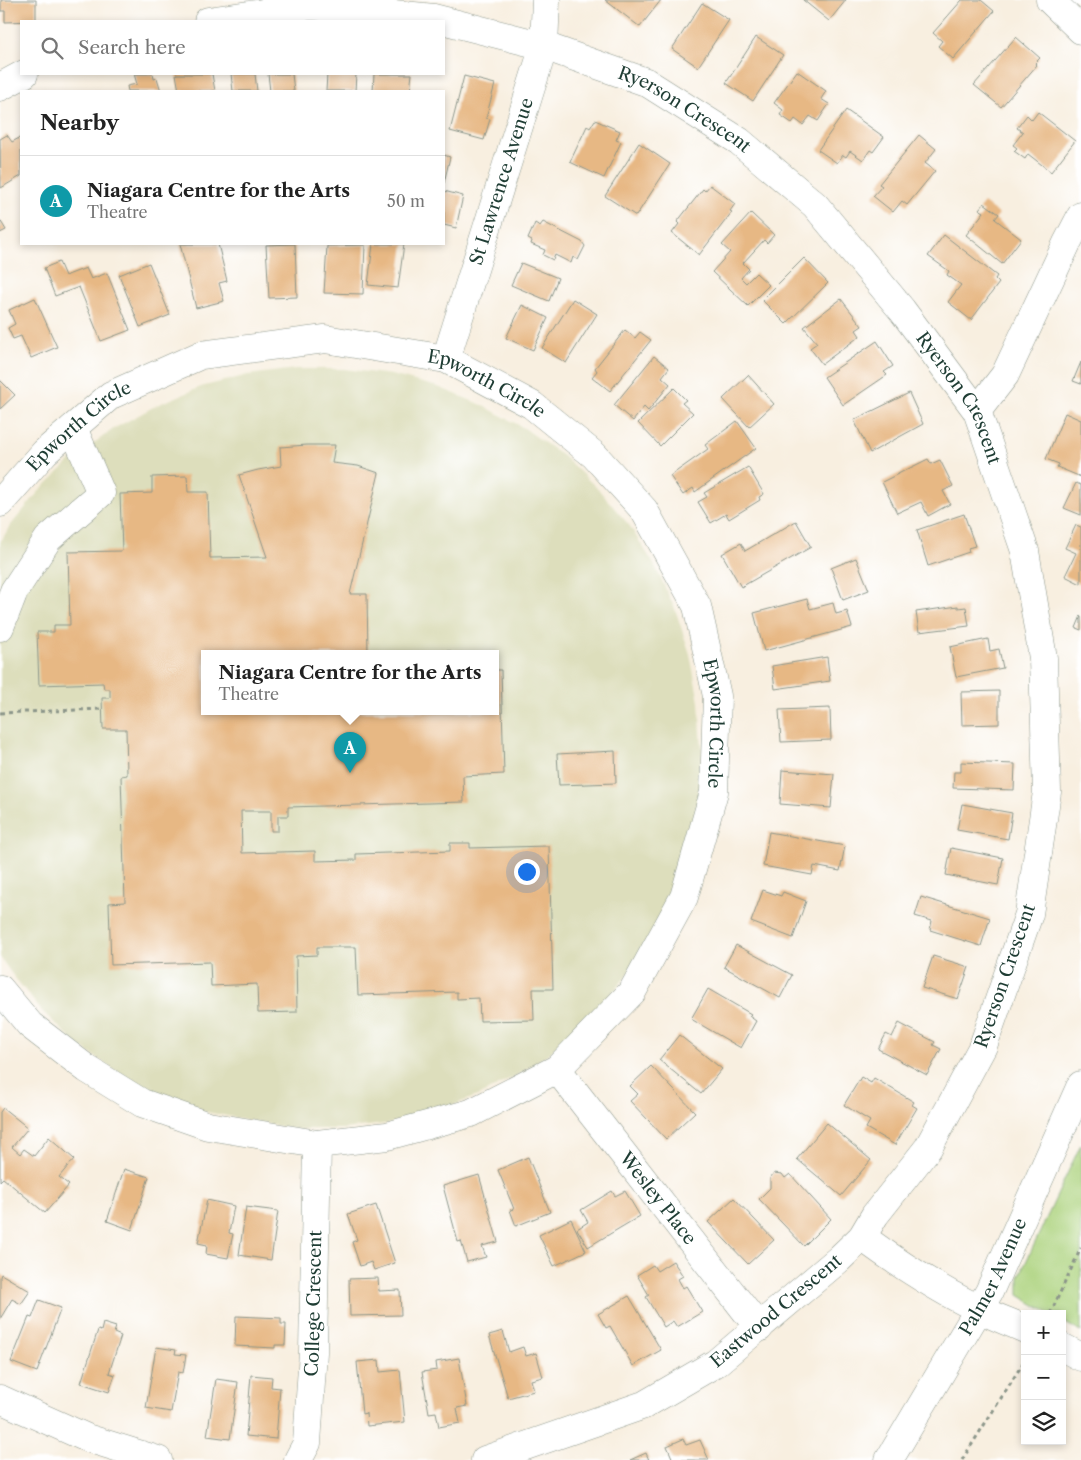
<!DOCTYPE html>
<html lang="en">
<head>
<meta charset="utf-8">
<style>
	body { margin:0; font-family:"Libre Caslon Text",serif; background:#f6f6f6; color:#222 }
	.controls { position:absolute; right:15px; bottom:15px; display:grid; overflow:hidden; border-radius:0px; box-shadow:0 2px 8px #0003 }
	.controls button { width:45px; height:45px; display:grid; place-items:center; padding:0; border:0; border-bottom:1px solid #e0e0e0; background:#fff; color:#222; font:25px sans-serif }
	.you { position:absolute; left:526px; top:871px; width:18px; height:18px; margin:-12px; border:4px solid #fff; border-radius:50%; background:#1a73e8; box-shadow:0 0 0 8px #1a73e833 }
	.badge { display:grid; place-items:center; width:32px; height:32px; border-radius:50%; background:#1f6fb2; color:#fff; font-size:16px; font-weight:700 }
	.pin { position:absolute; translate:-50% -41px; filter:drop-shadow(0 1px 2px #0008) }
	.pin::after { content:''; position:absolute; top:26px; width:18px; height:15px; background:inherit; clip-path:polygon(0 0,100% 0,50% 100%) }
	.popup { position:absolute; left:201px; top:650px; width:298px; height:65px; box-sizing:border-box; display:grid; place-content:center; border-radius:0px; background:#fff; filter:drop-shadow(0 1px 4px #0005); font-size:16px; white-space:nowrap; color:#767676 }
	.popup b { font-size:19px; color:#222 }
	.popup::after { content:''; position:absolute; left:50%; top:100%; margin-left:-10px; border:10px solid transparent; border-top-color:#fff }
	.list { margin:0; padding:0; list-style:none }
	h2 { display:flex; justify-content:space-between; align-items:center; height:65px; margin:0; padding:0 20px; font-size:21px }
	h2 small { font-size:16px; font-weight:400; color:#767676 }
	.list li { display:grid; grid-template-columns:32px 1fr auto; gap:15px; align-items:center; box-sizing:border-box; height:90px; padding:0 20px; border-top:1px solid #e0e0e0 }
	.list b { display:block; font-size:19px; white-space:nowrap }
	.list p { margin:0; font-size:16px; white-space:nowrap; color:#767676 }
	.list em { font-size:16px; font-style:normal; color:#767676 }
	.icon { flex:none; width:28px; height:28px; fill:none; stroke:currentColor; stroke-width:2; stroke-linecap:round; stroke-linejoin:round }
	.map { position:relative; flex:none; width:1081px; height:1460px; overflow:hidden }
	.search { position:absolute; background:#fff; box-shadow:0 2px 8px #0003; left:20px; top:20px; width:425px; height:55px; display:flex; align-items:center; gap:12px; box-sizing:border-box; padding:0 18px; border-radius:0px; color:#767676; font-size:19px }
	.panel { position:absolute; background:#fff; box-shadow:0 2px 8px #0003; left:20px; top:90px; width:425px; height:155px; border-radius:0px }
	.map>svg:first-child { display:block }
</style>
</head>
<body>
<div class="map">
<svg width="1081" height="1460" viewBox="0 0 1081 1460">
	<rect width="100%" height="100%" fill="#fff"/>
	<filter id="ink" filterUnits="userSpaceOnUse"><feTurbulence type="fractalNoise" baseFrequency=".02" numOctaves="2"/><feDisplacementMap in="SourceGraphic" scale="10" xChannelSelector="R" yChannelSelector="G"/><feConvolveMatrix kernelMatrix="1 2 1 2 8 2 1 2 1" color-interpolation-filters="sRGB"/></filter>
	<filter id="wash" filterUnits="userSpaceOnUse"><feTurbulence type="fractalNoise" baseFrequency=".0096" numOctaves="4" result="noise"/><feDisplacementMap in="SourceGraphic" scale="20" xChannelSelector="R" yChannelSelector="G"/><feGaussianBlur stdDeviation="1.12" result="paint"/><feColorMatrix in="noise" values="0 0 0 0 0 0 0 0 0 0 0 0 0 0 0 0 0 1.4 0 .05"/><feComposite in="paint" operator="in"/></filter>
	<g filter="url(#wash)">
		<rect width="100%" height="100%" fill="#f8efe0"/>
		<path fill="#dddebc" fill-rule="evenodd" d="M296 369H344L391 375 438 387 482 405 524 428 563 456 598 489 629 525 655 566 675 609 690 654 699 702 702 749 699 797 675 890 629 973 598 1010 563 1043 524 1071 482 1094 438 1111 391 1123 344 1129H296L201 1111 143 1087 115 1071 76 1043 41 1010 11 973 0 957V542L11 525 41 489 76 456 115 428 157 405 201 387 248 375ZM205 654H495V712H205Z"/>
		<path fill="#abd27c" stroke="#658858" d="M1081 1144V1332L1062 1321V1314H1050L1019 1295V1277Z"/>
		<g id="blocks">
			<path fill="#e7b884" d="M1 0H36V21L5 22V11H1Z
				M605 0H661L640 27Z
				M803 0H846L829 21Z
				M962 0H981L994 11 953 59 938 46 942 41 933 33Z
				M702 3 729 20 698 67 672 49Z
				M756 37 783 55 753 101 726 83Z
				M1016 37 1040 58 1035 63 1037 65 1001 107 974 85Z
				M797 71 826 91 821 99 829 104 818 121 810 116 803 125 795 119 792 123 780 115 783 110 774 103Z
				M134 74H153L154 79 157 78 161 91H128L127 86 137 84Z
				M176 74H212L215 91H179Z
				M231 74H255L257 91H233Z
				M268 74H292L294 91H270Z
				M327 74H356L355 91H326Z
				M374 74H412L410 91H373Z
				M464 76 495 84 486 118 490 119 484 140 450 131Z
				M846 110 884 137 873 152 870 150 863 160 850 151 846 157 843 155 837 163 818 150Z
				M1038 112 1075 141 1051 172 1028 154 1025 159 1014 151 1017 148 1013 145 1023 132 1017 128 1027 115 1032 120Z
				M595 120 620 131 616 140 621 142 604 178 570 162 587 126 590 128Z
				M7 135 12 142 21 137V176L1 188 0 139Z
				M919 135 936 149 925 163 935 171 907 205 902 201 893 212 873 196 882 186 879 184Z
				M639 143 670 164 636 216 605 196Z
				M444 155 450 157 444 183Z
				M710 185 735 204 730 211 732 212 699 255 672 233 679 224 677 222 703 189 705 191Z
				M444 191 463 196 456 228 444 225Z
				M984 203 999 214 995 219 1021 239 1002 264 966 235 984 212 979 209Z
				M751 213 774 235 767 243 764 240 743 263 749 269 741 278 746 283 756 273 769 285 748 306 712 272 730 252 722 245Z
				M0 220 6 230 0 233Z
				M543 222 582 242 585 246 578 260 573 257 571 263 555 255 553 260 543 255 545 250 531 244 532 241 528 239 535 223 540 226Z
				M944 235 997 276 995 279 999 283 971 320 948 302 961 285 947 275 949 271 928 256Z
				M180 244H218L227 281 219 283 224 301 196 308Z
				M295 244 297 297 269 298 266 245Z
				M373 244H404L398 288 368 285Z
				M365 245 363 294 324 293 327 246Z
				M804 258 828 283 786 324 762 300Z
				M59 262 65 276 86 268 91 279 107 273 130 330 101 341 79 287 55 296 44 268Z
				M149 263 170 315 140 327 119 275Z
				M521 263 558 278 549 301 511 285Z
				M35 298 57 347 31 358 21 336 13 339 8 328 15 324 9 310Z
				M573 299 597 314 566 363 542 348Z
				M841 299 862 326 856 330 860 336 822 364 810 348 817 343 804 327Z
				M522 305 548 318 533 350 506 338Z
				M625 330 635 338 640 332 651 340 610 391 592 377 597 371 595 368Z
				M877 341 893 366 884 372 887 375 843 405 824 377Z
				M654 356 669 368 662 377 670 384 648 411 644 407 633 421 614 405Z
				M1081 362V384L1073 381Z
				M748 375 774 404 749 427 723 399Z
				M0 380 15 395 0 409Z
				M674 388 686 400 682 403 693 413 660 446 638 423Z
				M909 393 923 424 870 453 854 420Z
				M1065 413 1081 420V477L1057 467 1059 464 1046 459Z
				M737 421 756 448 695 492 693 488 683 495 670 476 708 449 705 445Z
				M307 445H335L332 463 358 466 379 473 350 594H367L368 654H205V712H495V670H501L504 774 463 776 464 802 288 807V816H278V831H271V811H241L242 853 315 851V861L356 860V854L450 851V843H470V848L549 846 553 989H533L534 1020 480 1021 479 998 457 999V992L358 995 356 947H317V955L296 956 297 1012 258 1013 257 984 211 986 210 962 111 965 109 903 125 902 121 776 127 775 126 729H103L102 698H110V689H104L103 683 39 685 37 632H54V625H70L68 552 122 551 120 494 152 493V477L187 476 188 492H208L210 558 267 557 239 475 258 470 281 466 280 447Z
				M928 459 931 464 940 460 953 486 943 491 950 504 928 516 921 502 897 513 882 482Z
				M748 467 764 494 759 497 760 500 729 519 726 514 711 523 698 502 707 497 704 493Z
				M1076 483 1081 485V515L1064 508Z
				M964 514 975 546 968 548 969 552 928 566 917 530Z
				M796 521 811 547 741 587 722 554 741 543 745 551Z
				M1076 525 1081 527V584L1065 576 1076 553 1065 548Z
				M856 558 869 590 843 600 831 568Z
				M807 599 810 609 833 603 836 614 847 611 852 627 764 651 754 613Z
				M958 606V608L966 607 969 626 919 632 916 612Z
				M1081 616V630L1076 628Z
				M988 639 990 651 999 649 1003 668 956 677 950 647Z
				M433 651H451V654H433Z
				M827 657 830 681 775 689 772 666Z
				M999 691V724L962 725 961 692Z
				M830 708 831 740 781 742 779 710Z
				M615 751 616 783 559 785 557 754Z
				M961 762 1015 764 1014 790 953 788 954 772H961Z
				M782 770 834 774 831 808 780 804Z
				M962 804 1012 813 1008 839 957 830Z
				M769 832 845 846 840 871 814 866 812 875 763 866Z
				M951 848 1003 858 998 885 946 875Z
				M763 890 781 896 783 892 806 901 793 938 751 922Z
				M921 897 990 918 981 946 930 930 932 921 915 916Z
				M736 945 792 975 780 998 724 967Z
				M933 956 969 967 958 999 922 988Z
				M708 989 751 1014 749 1016 756 1021 741 1048 691 1019Z
				M899 1023 935 1042 933 1045 941 1049 927 1075 878 1049 886 1034 892 1037Z
				M679 1035 722 1069 701 1094 659 1060Z
				M651 1066 695 1112 666 1139 630 1101 638 1094 630 1086Z
				M861 1077 871 1083 874 1078 914 1102 912 1105 917 1108 895 1145 866 1128 870 1121 844 1105Z
				M3 1108 28 1128 12 1147 20 1154 24 1149 34 1156 49 1137 74 1159 59 1177 69 1185 45 1213 3 1178 0 1181V1112Z
				M827 1123 871 1160 841 1196 797 1159Z
				M528 1157 550 1212 516 1226 510 1210 514 1209 498 1170Z
				M124 1169 149 1177 132 1230 107 1221Z
				M774 1173 782 1174 785 1178 790 1174 831 1219 804 1246 759 1199 770 1188V1178Z
				M479 1175 498 1242 482 1246 486 1257 467 1262 461 1241 458 1242 443 1186Z
				M612 1191 615 1196 625 1191 640 1216 588 1247 577 1229 588 1222 581 1210Z
				M734 1198 774 1240 748 1264 708 1222Z
				M207 1200 234 1206 229 1233 233 1234 228 1258 206 1254 207 1245 198 1243Z
				M376 1205 395 1263 374 1270 371 1262 360 1266 352 1242 357 1240 348 1214Z
				M246 1207 278 1211 271 1260 239 1255Z
				M571 1219 586 1251 554 1266 539 1235Z
				M673 1261 683 1276 678 1279 683 1288 686 1286 702 1312 677 1327 673 1321 664 1327 646 1297 649 1295 637 1275 653 1265 657 1271Z
				M1 1274 30 1291 21 1304 12 1299 0 1319V1277Z
				M378 1278 379 1291 400 1290 401 1315 350 1316 349 1279Z
				M629 1296 661 1350 633 1366 610 1326 606 1328 598 1314Z
				M39 1300 61 1308 37 1372 11 1362 29 1317 32 1318Z
				M236 1316 281 1318V1324H286L285 1345H275V1348L235 1346Z
				M103 1323 116 1327 114 1333 121 1336 109 1373 115 1375 109 1392 81 1383 98 1330 101 1331Z
				M503 1331 509 1352 523 1347 526 1356 536 1353 543 1377 531 1380 534 1391 508 1398 489 1335Z
				M156 1347 176 1350 175 1354 186 1355 183 1373 178 1372 171 1412 146 1408Z
				M459 1358 467 1406 457 1408 460 1423 439 1427 436 1412 429 1413 422 1372 437 1370 436 1362Z
				M379 1360 380 1372 400 1370 405 1422 367 1426 366 1413 362 1414 357 1362Z
				M251 1375 272 1377 271 1387 280 1388 276 1439 246 1436Z
				M216 1379 238 1382 230 1439 207 1436Z
				M683 1439 686 1445 700 1440 709 1460H673L667 1446Z
				M646 1453 649 1460H630Z"/>
		</g>
	</g>
	<g filter="url(#ink)">
		<use href="#blocks" fill-opacity="0" stroke="#8c968a" stroke-width="1"/>
		<g fill="none" stroke-linecap="round" stroke-linejoin="round">
			<defs>
				<g id="minor">
					<path d="M1050 0 1081 30"/>
					<path id="s1" d="M208 21 312 6 434 18 544 46 646 82 739 141 815 205 902 310 977 411 1025 551 1043 658 1047 792 1029 914 983 1046 928 1148 875 1215 862 1237 839 1259 716 1363 644 1405 485 1460"/>
					<path d="M0 87 24 74"/>
					<path id="s2" d="M446 359 544 46 546 0"/>
					<path d="M977 411 1005 375 1067 243 1081 216"/>
					<path id="s3" d="M0 503 45 452 111 395 201 355 325 339 446 359 532 405 594 455 644 510 697 606 717 696 714 792 684 897 632 992 557 1069 471 1113 387 1136 317 1144 208 1126 142 1103 87 1069 30 1025 0 989"/>
					<path d="M0 627 14 591 48 539 101 493 73 428"/>
					<path id="s4" d="M557 1069 759 1328"/>
					<path d="M862 1237C899 1264 937 1289 979 1309 994 1317 1010 1322 1025 1329"/>
					<path d="M1062 1347 1081 1357"/>
					<path d="M0 1399 87 1438 158 1460"/>
					<path id="s5" d="M298 1460 307 1443 313 1352 317 1144"/>
					<path id="s6" d="M889 1460 989 1292 1081 1085"/>
				</g>
			</defs>
			<use href="#minor" stroke="#8c968a" stroke-width="29"/>
			<path stroke="#8c968a" stroke-width="3" stroke-dasharray="4 4" stroke-linecap="butt" d="M0 713 102 709
				M1050 1314 1081 1248
				M962 1460 1025 1360"/>
			<use href="#minor" stroke="#fff" stroke-width="28"/>
		</g>
	</g>
	<g text-anchor="middle" stroke-width="4" stroke-linejoin="round" paint-order="stroke">
		<g font-size="18" fill="#1f3d34" stroke="#fff">
			<text dy="6" stroke="none"><textPath href="#s1" startOffset="496">Ryerson Crescent</textPath></text>
			<text dy="6" stroke="none"><textPath href="#s2" startOffset="186">St Lawrence Avenue</textPath></text>
			<text dy="6" stroke="none"><textPath href="#s3" startOffset="548">Epworth Circle</textPath></text>
			<text dy="6" stroke="none"><textPath href="#s1" startOffset="901">Ryerson Crescent</textPath></text>
			<text dy="6" stroke="none"><textPath href="#s3" startOffset="111">Epworth Circle</textPath></text>
			<text dy="6" stroke="none"><textPath href="#s3" startOffset="982">Epworth Circle</textPath></text>
			<text transform="translate(1005 976) rotate(-71)" y="6">Ryerson Crescent</text>
			<text dy="6" stroke="none"><textPath href="#s4" startOffset="164">Wesley Place</textPath></text>
			<text dy="6" stroke="none"><textPath href="#s6" startOffset="211">Palmer Avenue</textPath></text>
			<text dy="6" stroke="none"><textPath href="#s5" startOffset="159">College Crescent</textPath></text>
			<text transform="translate(776 1311) rotate(-40)" y="6">Eastwood Crescent</text>
		</g>
	</g>
</svg>
<div class="controls">
<button>+</button>
<button>−</button>
<button><svg class="icon" aria-label="layers" viewBox="0 0 24 24"><path d="M12 4l9 5-9 5-9-5zM3 14l9 5 9-5"/></svg></button>
</div>
<div class="you"></div>
<div class="pin badge" style="left:350px;top:773px;background:#0f9aa8">A</div>
<div class="popup"><b>Niagara Centre for the Arts</b>Theatre</div>
<div class="search"><svg class="icon" aria-label="search" viewBox="0 0 24 24"><circle cx="10" cy="10" r="6"/><path d="M15 15l6 6"/></svg>Search here</div>
<section class="panel">
<h2>Nearby<small></small></h2>
<ul class="list">
<li><span class="badge" style="background:#0f9aa8">A</span><div><b>Niagara Centre for the Arts</b><p>Theatre</p></div><em>50 m</em></li>
</ul>
</section>
</div>
</body>
</html>
